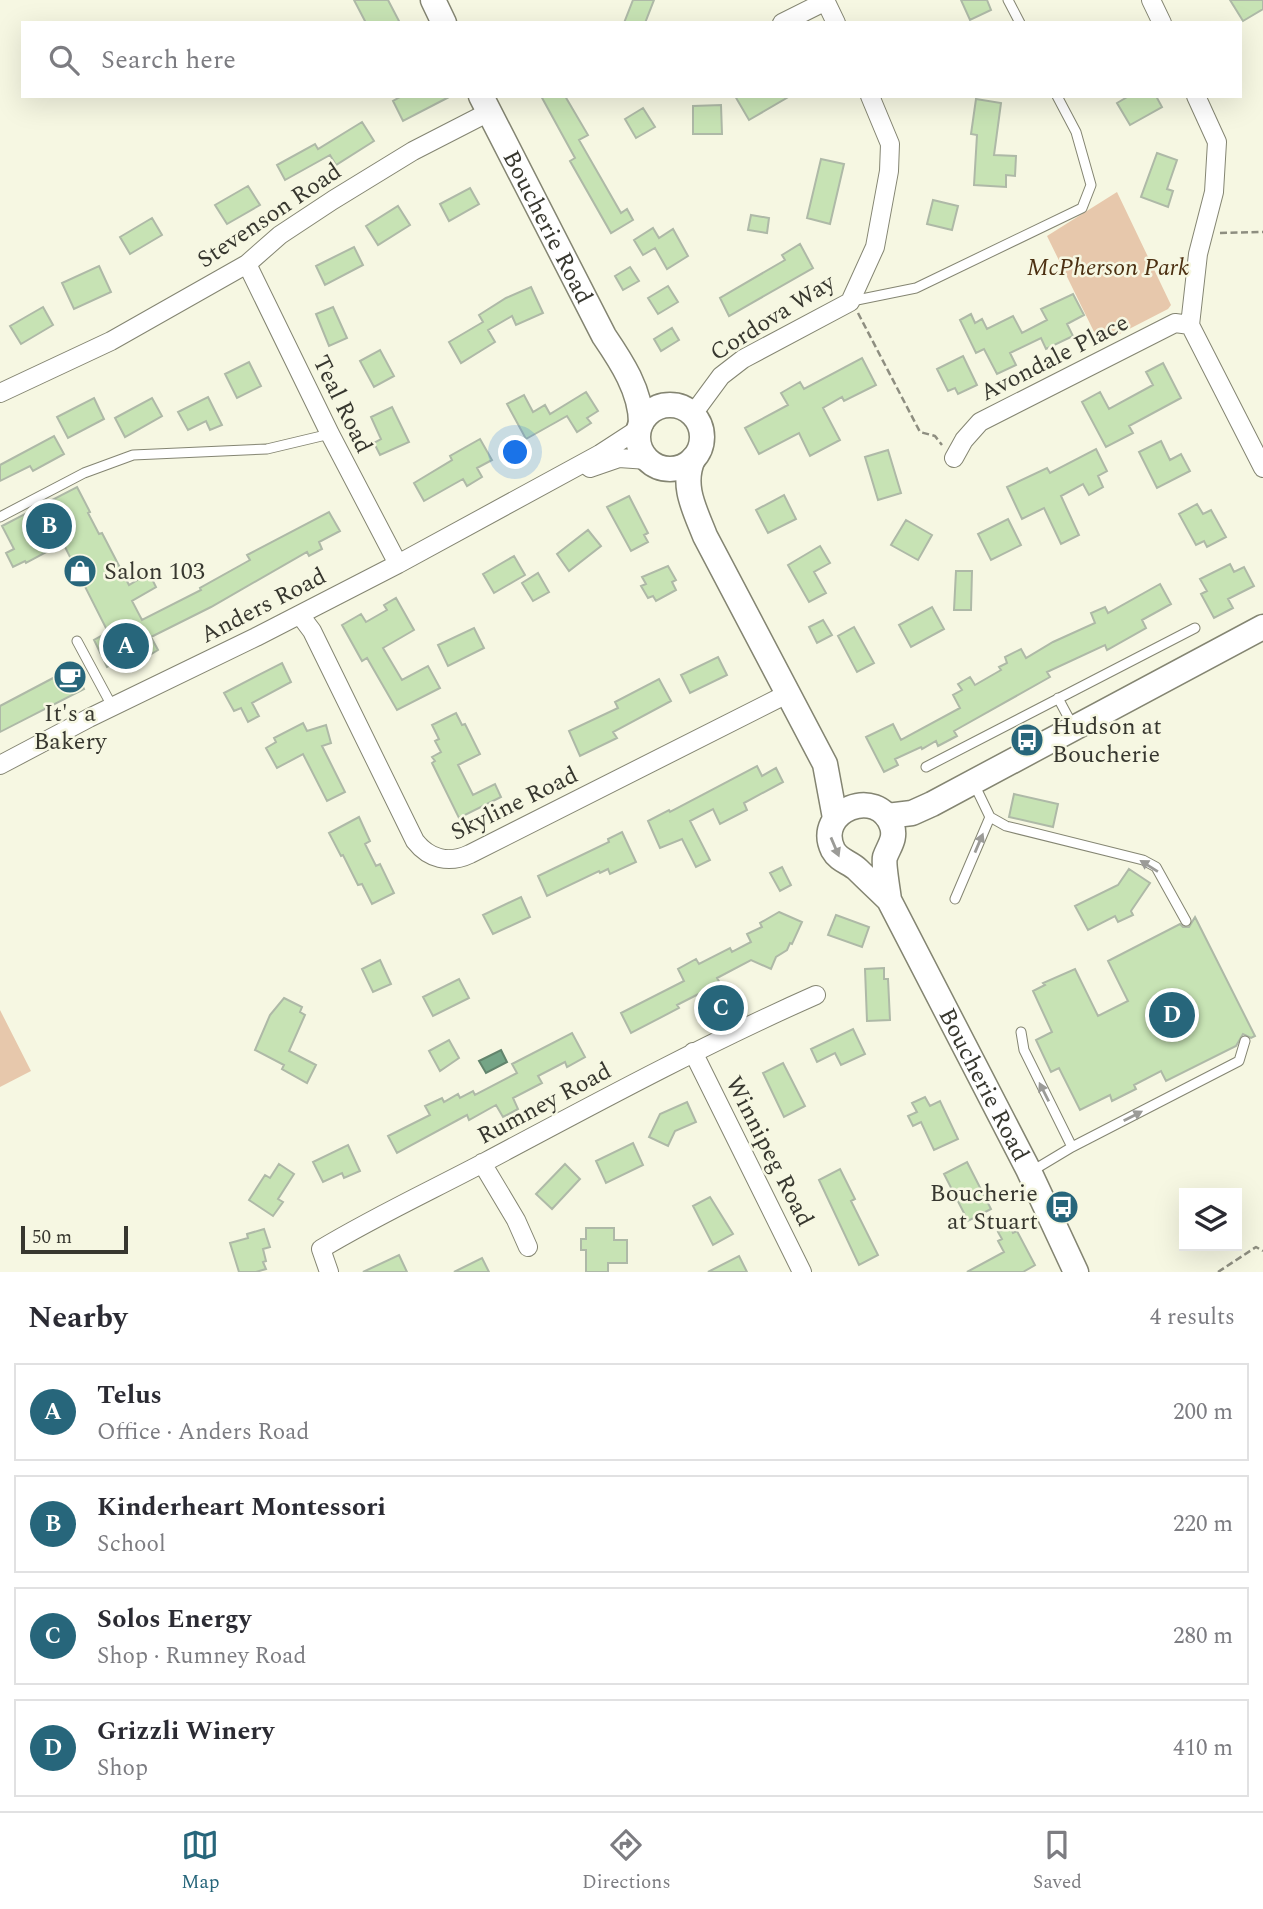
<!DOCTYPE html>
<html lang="en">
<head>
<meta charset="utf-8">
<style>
	body { margin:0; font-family:Spectral,serif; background:#f7f7f7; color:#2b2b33 }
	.controls { position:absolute; right:21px; bottom:21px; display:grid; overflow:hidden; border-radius:0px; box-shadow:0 7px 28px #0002 }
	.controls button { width:63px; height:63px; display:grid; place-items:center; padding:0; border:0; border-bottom:2px solid #e1e1e2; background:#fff; color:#2b2b33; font:35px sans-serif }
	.scale { position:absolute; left:21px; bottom:18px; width:107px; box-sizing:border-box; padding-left:7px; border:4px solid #37372f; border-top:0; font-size:19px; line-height:24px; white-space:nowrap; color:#37372f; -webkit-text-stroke:5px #f6f7e2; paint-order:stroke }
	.you { position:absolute; left:516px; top:453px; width:24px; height:24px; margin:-18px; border:5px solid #fff; border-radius:50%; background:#1a73e8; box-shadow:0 0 0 10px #1a73e833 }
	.badge { display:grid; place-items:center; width:46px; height:46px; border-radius:50%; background:#27667b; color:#fff; font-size:23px; font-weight:700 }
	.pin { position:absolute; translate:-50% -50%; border:4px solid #fff; box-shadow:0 2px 7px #0006 }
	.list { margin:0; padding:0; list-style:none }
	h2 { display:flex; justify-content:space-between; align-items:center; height:91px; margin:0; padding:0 28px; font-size:30px }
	h2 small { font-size:23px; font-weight:400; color:#7c7c81 }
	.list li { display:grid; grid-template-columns:46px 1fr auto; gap:21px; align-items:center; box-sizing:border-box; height:98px; margin:0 14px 14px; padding:0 14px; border:2px solid #e1e1e2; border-radius:0px }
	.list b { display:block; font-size:26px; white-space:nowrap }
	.list p { margin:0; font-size:23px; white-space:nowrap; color:#7c7c81 }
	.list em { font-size:23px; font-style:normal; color:#7c7c81 }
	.icon { flex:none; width:38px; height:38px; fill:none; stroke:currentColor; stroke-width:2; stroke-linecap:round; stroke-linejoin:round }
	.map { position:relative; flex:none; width:1263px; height:1272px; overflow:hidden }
	.search { position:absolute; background:#fff; box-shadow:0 7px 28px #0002; left:21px; right:21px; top:21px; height:77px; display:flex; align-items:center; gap:18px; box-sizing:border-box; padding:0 24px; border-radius:0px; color:#7c7c81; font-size:26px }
	.sheet { height:539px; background:#fff }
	nav { display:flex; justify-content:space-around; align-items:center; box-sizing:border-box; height:98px; border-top:2px solid #e1e1e2; background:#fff; font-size:19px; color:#7c7c81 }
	nav a { display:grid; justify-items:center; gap:4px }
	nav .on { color:#27667b }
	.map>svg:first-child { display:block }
</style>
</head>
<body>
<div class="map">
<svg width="1263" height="1272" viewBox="0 0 1263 1272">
	<rect width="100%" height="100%" fill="#f6f7e2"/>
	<path fill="#e7c8ac" d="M1117 192 1171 305 1168 309 1100 344 1047 236Z
		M0 1010 31 1071 0 1087Z"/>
	<path fill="#75a586" stroke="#62846c" stroke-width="2" d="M501 1050 507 1062 486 1073 479 1061Z"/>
	<path fill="#c7e3b4" stroke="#aeb9a7" stroke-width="2" d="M354 0H388L400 23H366Z
		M633 0H654L645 23H624Z
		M961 0H987L991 10 970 20Z
		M1230 0H1263V9L1243 21Z
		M402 96H451L403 121 393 101Z
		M541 96H565L588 135 579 140 621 213 627 209 633 220 611 233 570 161 575 158Z
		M735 96H790L749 120Z
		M1129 96H1156L1162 107 1130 125 1117 103Z
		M976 99 1001 103 994 155 1016 156 1015 176 1006 175V187L974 185 977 135 971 134Z
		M721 105 722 134H693V106Z
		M643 108 655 127 636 138 625 119Z
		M362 122 374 141 336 165 330 155 285 180 277 165 315 144 318 149Z
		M1157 153 1177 160 1167 189 1173 191 1168 207 1141 197Z
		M821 159 844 164 830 224 807 218Z
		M248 186 260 205 227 224 215 205Z
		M470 188 479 204 449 221 440 204Z
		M933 200 958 206 952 230 927 224Z
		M398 206 410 225 378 245 366 226Z
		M751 215 769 218 767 233 748 230Z
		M152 218 162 235 130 254 120 237Z
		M653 228 659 238 673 229 688 256 667 269 655 248 643 255 634 240Z
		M800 244 813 268 729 316 720 298 785 260 782 255Z
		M354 247 363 265 325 285 316 266Z
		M99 266 111 292 74 309 62 283Z
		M630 267 639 281 623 290 615 276Z
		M668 286 678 302 658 314 648 298Z
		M531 287 543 313 516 325 512 316 488 330 495 342 461 363 449 342 483 322 479 315 506 298Z
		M1073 294 1084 315 1067 324 1073 336 1046 349 1041 338 1010 353 1016 365 997 374 984 349 976 353 960 320 971 314 975 323 982 319 987 329 1013 316 1022 333 1047 320 1041 309Z
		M43 307 53 325 21 344 10 326Z
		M333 307 347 338 329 346 316 314Z
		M672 328 679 340 661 351 654 339Z
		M380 350 394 376 374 387 360 361Z
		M963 356 977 385 958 394 955 388 948 391 937 369Z
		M862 358 876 385 844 401 842 397 823 408 840 440 810 456 799 433 759 454 745 428 788 405 781 393 800 382 804 389Z
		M249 362 261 386 237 398 225 374Z
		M1163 363 1181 398 1129 426 1133 433 1106 447 1082 402 1100 392 1109 409 1153 385 1146 372Z
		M586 392 598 411 587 418 591 423 577 432 567 416 526 439 507 404 524 395 533 412 545 405 550 414Z
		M208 397 222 425 210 430 206 421 188 430 178 412Z
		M94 398 104 419 68 438 57 417Z
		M152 398 162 416 125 437 115 418Z
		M392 407 409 442 380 455 374 443 381 439 371 417Z
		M54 436 64 454 33 471 30 466 0 481V465Z
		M480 439 492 460 477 468 482 477 467 486 463 479 424 501 414 483 452 460 450 456Z
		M1161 441 1170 460 1181 454 1190 471 1157 488 1139 452Z
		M1096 449 1107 471 1098 476 1103 487 1089 495 1083 484 1061 496 1079 535 1061 544 1044 508 1022 519 1007 487 1047 468 1050 473Z
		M888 450 901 493 878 500 865 457Z
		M77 487 90 512 88 513 99 534 102 533 129 585 149 573 156 587 132 601 142 620 201 590 200 588 250 560 247 555 329 512 340 531 319 542 322 549 309 556 307 552 211 607 151 637 158 650 143 659 139 651 107 667 94 640 108 632 63 543 26 563 25 561 13 567 6 553 14 549 2 526Z
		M784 495 796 519 768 533 756 510Z
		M629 496 648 533 644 535 648 542 631 551 607 507Z
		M1197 504 1203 514 1211 510 1226 537 1207 547 1204 541 1196 545 1179 514Z
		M1008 519 1021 545 991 560 978 534Z
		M906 520 932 535 918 560 891 545Z
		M588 530 601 546 569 571 557 554Z
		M820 546 830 563 814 572 826 593 809 602 788 565Z
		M514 556 525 575 494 593 483 574Z
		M1230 564 1234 572 1244 567 1254 586 1228 599 1233 608 1214 618 1201 594 1207 591 1200 579Z
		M668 566 676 580 672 582 676 590 656 601 653 596 648 598 641 586 646 584 642 577Z
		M956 571H972L971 610H954Z
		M538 573 549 592 533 601 522 583Z
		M1160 584 1171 604 1142 620 1146 628 1107 650 1105 645 1047 672 1050 677 954 731 957 736 938 746 936 741 922 749 921 747 895 759 898 765 884 772 866 737 893 724 901 740 960 708 953 695 962 690 958 684 970 677 975 685 1001 670 999 667 1007 663 1005 657 1021 649 1026 658 1053 642 1095 623 1091 613 1105 607 1108 613Z
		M396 598 414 630 383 648 402 680 428 666 440 688 397 710 367 658 362 661 342 625 361 614 366 622 387 610 384 605Z
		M932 607 944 629 911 647 899 625Z
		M823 620 832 635 817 643 809 627Z
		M854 627 874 663 857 672 838 636Z
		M474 628 484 648 448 666 438 645Z
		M718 657 727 675 690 693 681 675Z
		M282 663 291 682 252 703 259 716 248 722 241 708 234 711 224 693Z
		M74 667 84 689 0 732V706Z
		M659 679 671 701 613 732 617 738 580 756 569 731 618 708 615 702Z
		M456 713 462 725 465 724 480 754 458 765 473 795 495 784 501 797 459 818 432 763 435 761 432 757 441 752 435 741 439 739 432 725Z
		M303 723 307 731 326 725 331 743 322 746 345 792 327 801 303 754 277 768 266 748 276 742 274 738Z
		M757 766 762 776 776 768 783 782 744 803 747 810 720 824 713 809 690 821 710 860 696 867 682 839 660 848 648 821 669 810 670 812Z
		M1014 794 1058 804 1053 827 1009 817Z
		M359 817 370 841 365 844 376 866 380 864 394 893 372 904 362 884 358 885 343 855 341 856 329 833Z
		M622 832 636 862 610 874 608 869 600 873 599 871 547 896 538 876 609 842 608 839Z
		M782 867 791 885 780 891 770 873Z
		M1129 869 1150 883 1131 911 1133 915 1118 922 1115 916 1088 930 1075 906 1118 885Z
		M521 897 530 917 493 934 483 915Z
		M779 912 802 922 792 944 790 943 787 950 776 957 771 969 751 960 717 978 720 983 677 1005 679 1008 631 1033 621 1013 684 981 678 969 696 959 699 964 730 948 732 952 751 942 747 934 762 927 760 923Z
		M836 915 869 927 862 947 828 935Z
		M1195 917 1255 1036 1251 1038 1243 1034 1236 1046 1166 1081 1161 1071 1134 1085 1136 1089 1112 1101 1110 1095 1080 1110 1059 1068 1051 1072 1036 1040 1052 1032 1033 991 1045 985 1043 983 1075 969 1098 1016 1128 1001 1108 961 1180 924 1183 927H1189Z
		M380 960 391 984 373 992 362 969Z
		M884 968V979H888L890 1020 867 1021 865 969Z
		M459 979 469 998 433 1016 423 997Z
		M284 998 302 1007 300 1012 305 1015 289 1051 316 1065 307 1083 282 1069 284 1065 255 1050 270 1015Z
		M853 1029 865 1054 841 1065 835 1053 817 1062 811 1049Z
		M572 1033 585 1057 567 1067 565 1062 538 1076 542 1083 513 1098 518 1109 503 1117 496 1105 469 1120 467 1115 397 1153 388 1136 430 1115 425 1106 442 1098 444 1102 458 1094 460 1098 473 1091 475 1095 517 1073 512 1064Z
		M449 1040 459 1058 440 1071 429 1051Z
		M783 1063 805 1106 784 1117 763 1073Z
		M925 1097 930 1106 940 1101 958 1139 934 1150 921 1122 913 1126 908 1116 917 1112 912 1103Z
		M687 1102 696 1122 675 1131 668 1146 649 1137 660 1114Z
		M633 1143 643 1165 606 1183 596 1161Z
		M348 1145 360 1171 344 1178 342 1173 323 1182 313 1162Z
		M967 1162 991 1209 968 1221 944 1174Z
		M279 1164 294 1174 278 1199 283 1202 273 1216 249 1200 265 1175 270 1178Z
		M565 1164 580 1179 552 1209 536 1194Z
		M840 1169 855 1199 851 1201 878 1255 859 1265 819 1180Z
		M710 1197 733 1234 713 1245 693 1206Z
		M1010 1226 1013 1233 1017 1231 1035 1265 1023 1272H967L1004 1252 998 1241 1002 1239 998 1232Z
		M586 1228H614V1240H627V1263H608V1272H586V1250H581V1239H586Z
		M264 1229 270 1247 263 1249 266 1261 263 1262 266 1269 256 1272H239L230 1243 248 1238 247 1234Z
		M399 1255 407 1272H363Z
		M739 1256 747 1272H708Z
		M482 1258 489 1272H454Z"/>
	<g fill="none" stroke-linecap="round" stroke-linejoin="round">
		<defs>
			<path id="lane" d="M1008 0 1020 23
				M852 301 916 288 1082 208 1091 185 1076 132 1057 96
				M0 517 84 473 133 455 267 449 330 434
				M77 641 112 706
				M1058 698 1074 728
				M926 767 1195 628
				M990 817 1006 826 1143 860 1156 867 1186 921
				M955 899 990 817 976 788
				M1021 1032 1024 1050 1072 1147 1032 1171
				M1072 1147 1239 1061 1245 1041"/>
			<path id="street" d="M825 0 836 23
				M1151 0 1162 23
				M782 23 826 1
				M1196 96 1217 142 1214 192 1198 254 1190 325 1263 468
				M247 264 330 434 398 564
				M0 393 111 341 247 264 280 235 333 200 413 151 489 112
				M693 414 721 376 743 359 850 302 875 247 889 171 890 144 870 96
				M954 458 964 440 980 422 1175 323 1190 325
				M590 468 619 458 648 460
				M300 615 312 631 415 841C429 859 449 864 470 854L787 694
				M0 765 89 718 256 637 398 564 600 454 640 428
				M693 1052 802 1272
				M482 1163 516 1220 528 1247
				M329 1272 321 1249C374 1217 430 1191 485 1162 594 1104 703 1045 816 995"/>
			<g id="secondary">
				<path d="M433 0 444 23"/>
				<path id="s1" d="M481 96 604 336C621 361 641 391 641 423"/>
				<circle cx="670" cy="437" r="32"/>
				<path d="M693 459C681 486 695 510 705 536L825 764 835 818"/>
				<path d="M887 816 912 813 932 804 1263 627"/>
				<path id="s2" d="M889 900C888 891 883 864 885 857 889 846 896 839 892 826 878 785 814 811 833 850 839 861 850 862 858 870 868 880 879 890 889 900L1028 1169 1076 1272"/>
			</g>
		</defs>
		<use href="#lane" stroke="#848572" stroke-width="11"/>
		<use href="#street" stroke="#848572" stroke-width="20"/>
		<use href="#secondary" stroke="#848572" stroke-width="27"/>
		<path stroke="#8e8e80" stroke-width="2.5" stroke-dasharray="7 3.5" stroke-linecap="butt" d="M1220 233 1263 232
			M858 313 920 432 935 436 942 445
			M1218 1272 1256 1247 1263 1251"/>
		<use href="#lane" stroke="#fff" stroke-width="9"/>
		<use href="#street" stroke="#fff" stroke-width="18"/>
		<use href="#secondary" stroke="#fff" stroke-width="24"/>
	</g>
	<defs><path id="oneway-solid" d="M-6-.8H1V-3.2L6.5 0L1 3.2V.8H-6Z" transform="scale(1.75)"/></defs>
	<g fill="#9b9b97">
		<use href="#oneway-solid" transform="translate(979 843) rotate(-67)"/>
		<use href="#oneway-solid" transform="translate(835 847) rotate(67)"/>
		<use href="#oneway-solid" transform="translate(1149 866) rotate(-148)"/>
		<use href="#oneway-solid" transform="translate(1044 1092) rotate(-117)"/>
		<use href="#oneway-solid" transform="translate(1133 1116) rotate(-27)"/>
	</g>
	<defs>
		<symbol id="shop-disc" viewBox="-11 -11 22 22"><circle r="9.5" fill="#27667b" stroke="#f6f7e2"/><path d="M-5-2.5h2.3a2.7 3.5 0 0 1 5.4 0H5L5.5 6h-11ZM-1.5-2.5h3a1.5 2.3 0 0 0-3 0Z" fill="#fff"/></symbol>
		<symbol id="cafe-disc" viewBox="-11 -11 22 22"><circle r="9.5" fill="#27667b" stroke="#f6f7e2"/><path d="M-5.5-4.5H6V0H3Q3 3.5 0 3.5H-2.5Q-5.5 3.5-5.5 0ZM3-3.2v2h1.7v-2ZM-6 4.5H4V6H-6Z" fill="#fff"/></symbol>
		<symbol id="bus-disc" viewBox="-11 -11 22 22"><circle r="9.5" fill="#27667b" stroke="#f6f7e2"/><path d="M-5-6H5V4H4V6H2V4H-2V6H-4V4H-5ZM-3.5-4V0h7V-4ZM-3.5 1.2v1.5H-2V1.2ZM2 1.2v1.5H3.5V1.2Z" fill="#fff"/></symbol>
	</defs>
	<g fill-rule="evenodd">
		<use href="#shop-disc" x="61" y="552" width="38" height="38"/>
		<use href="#cafe-disc" x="51" y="658" width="38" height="38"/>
		<use href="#bus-disc" x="1008" y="721" width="38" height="38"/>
		<use href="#bus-disc" x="1043" y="1188" width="38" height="38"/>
	</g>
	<g text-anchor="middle" stroke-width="5" stroke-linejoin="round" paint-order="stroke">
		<g font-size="24" fill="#37372f" stroke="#f6f7e2">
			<text transform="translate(269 215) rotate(-34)" y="8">Stevenson Road</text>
			<text dy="8" stroke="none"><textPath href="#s1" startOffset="147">Boucherie Road</textPath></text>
			<text transform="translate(772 317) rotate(-32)" y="8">Cordova Way</text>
			<text transform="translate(1054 357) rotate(-27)" y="8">Avondale Place</text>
			<text transform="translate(343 404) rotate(64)" y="8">Teal Road</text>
			<text transform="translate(263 605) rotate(-27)" y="8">Anders Road</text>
			<text transform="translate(514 803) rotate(-26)" y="8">Skyline Road</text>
			<text dy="8" stroke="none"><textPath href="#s2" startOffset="462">Boucherie Road</textPath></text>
			<text transform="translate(544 1103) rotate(-28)" y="8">Rumney Road</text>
			<text transform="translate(770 1151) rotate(63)" y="8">Winnipeg Road</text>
		</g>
		<g font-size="24" font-style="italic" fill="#4c3012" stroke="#f6f7e2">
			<text x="1108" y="275">McPherson Park</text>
		</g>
		<g font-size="24" fill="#37372f" stroke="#f6f7e2" text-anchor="start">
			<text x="104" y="579">Salon 103</text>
			<text x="70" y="721" text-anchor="middle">It's a<tspan x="70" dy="28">Bakery</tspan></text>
			<text x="1052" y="734">Hudson at<tspan x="1052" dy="28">Boucherie</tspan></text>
			<text x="1038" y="1201" text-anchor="end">Boucherie<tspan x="1038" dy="28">at Stuart</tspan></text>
		</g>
	</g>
</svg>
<div class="controls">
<button><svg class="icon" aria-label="layers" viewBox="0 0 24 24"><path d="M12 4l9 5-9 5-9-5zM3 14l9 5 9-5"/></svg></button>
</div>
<div class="scale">50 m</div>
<div class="you"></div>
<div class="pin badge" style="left:126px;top:646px">A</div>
<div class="pin badge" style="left:49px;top:526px">B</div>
<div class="pin badge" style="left:721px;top:1008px">C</div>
<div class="pin badge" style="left:1172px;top:1015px">D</div>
<div class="search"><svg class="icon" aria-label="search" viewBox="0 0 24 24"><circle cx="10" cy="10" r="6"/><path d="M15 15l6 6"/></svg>Search here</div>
</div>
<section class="sheet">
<h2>Nearby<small>4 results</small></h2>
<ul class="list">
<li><span class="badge">A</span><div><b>Telus</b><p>Office · Anders Road</p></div><em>200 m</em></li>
<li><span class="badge">B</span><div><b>Kinderheart Montessori</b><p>School</p></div><em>220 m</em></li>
<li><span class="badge">C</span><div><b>Solos Energy</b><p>Shop · Rumney Road</p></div><em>280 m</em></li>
<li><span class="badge">D</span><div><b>Grizzli Winery</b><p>Shop</p></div><em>410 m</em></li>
</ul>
</section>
<nav>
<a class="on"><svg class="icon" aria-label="map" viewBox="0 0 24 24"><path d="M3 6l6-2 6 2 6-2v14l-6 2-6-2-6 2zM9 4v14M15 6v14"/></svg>Map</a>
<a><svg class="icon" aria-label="directions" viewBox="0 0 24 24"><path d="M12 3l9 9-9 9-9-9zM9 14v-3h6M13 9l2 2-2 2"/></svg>Directions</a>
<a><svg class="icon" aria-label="saved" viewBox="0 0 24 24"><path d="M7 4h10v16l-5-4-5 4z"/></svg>Saved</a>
</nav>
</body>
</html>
